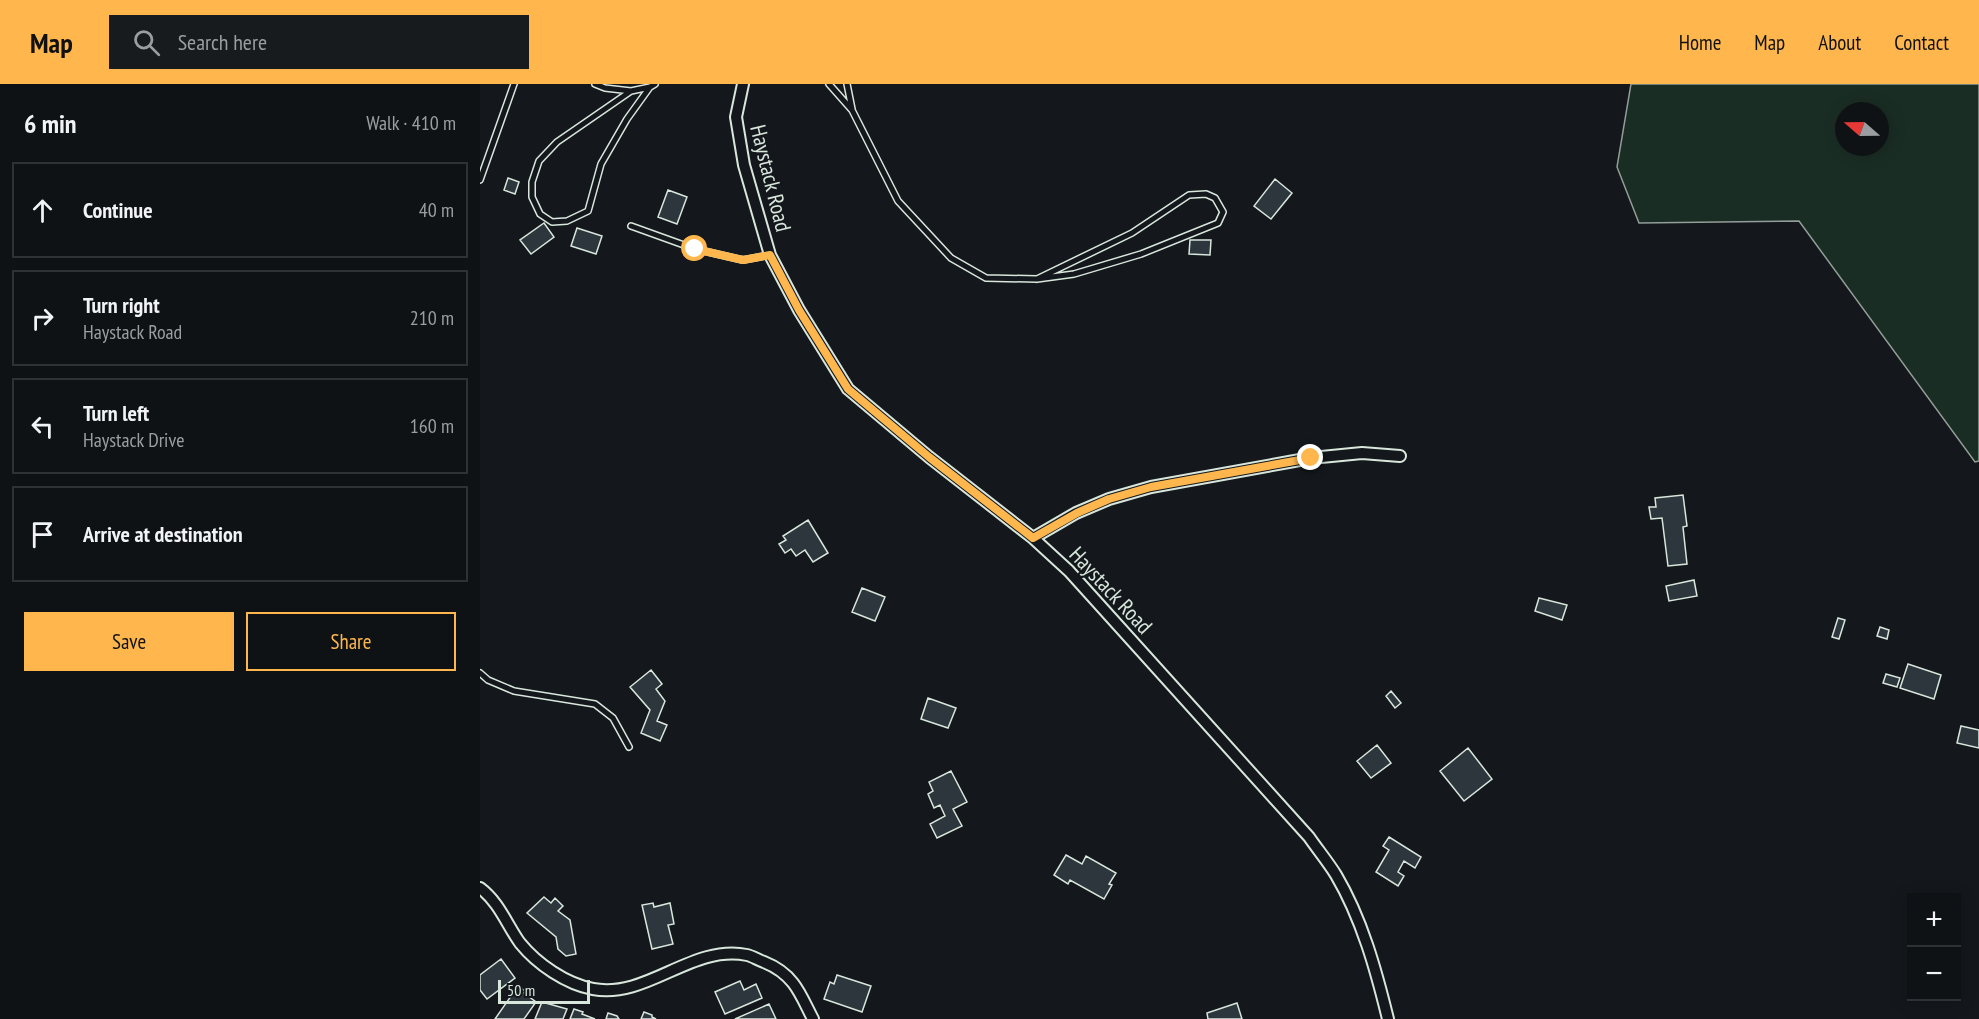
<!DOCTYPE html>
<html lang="en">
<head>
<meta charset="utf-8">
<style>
	body { margin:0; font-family:"PT Sans Narrow",sans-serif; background:#181b1e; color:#f1f3f6 }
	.controls { position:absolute; right:18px; bottom:18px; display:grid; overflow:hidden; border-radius:0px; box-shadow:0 3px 15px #0003 }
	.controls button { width:54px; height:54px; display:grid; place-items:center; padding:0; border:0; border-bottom:2px solid #2f3234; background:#0f1215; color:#f1f3f6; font:30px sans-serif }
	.compass { position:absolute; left:1355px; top:18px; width:54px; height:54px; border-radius:50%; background:#0f1215; box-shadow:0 3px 15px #0003; rotate:290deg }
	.scale { position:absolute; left:18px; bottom:15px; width:92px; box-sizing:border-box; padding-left:6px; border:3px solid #d8e6dc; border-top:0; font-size:16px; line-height:21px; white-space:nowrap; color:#d8e6dc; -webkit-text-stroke:4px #14181c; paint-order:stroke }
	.stop { position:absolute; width:18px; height:18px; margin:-14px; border:4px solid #ffb74d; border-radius:50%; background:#fff }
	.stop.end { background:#ffb74d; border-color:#fff; box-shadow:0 2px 6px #0008 }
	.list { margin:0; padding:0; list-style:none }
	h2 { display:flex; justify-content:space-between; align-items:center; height:78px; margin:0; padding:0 24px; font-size:26px }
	h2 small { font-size:20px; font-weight:400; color:#9b9ea0 }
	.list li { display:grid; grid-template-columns:39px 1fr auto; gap:18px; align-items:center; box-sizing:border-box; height:96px; margin:0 12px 12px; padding:0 12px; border:2px solid #2f3234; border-radius:0px }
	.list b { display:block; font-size:22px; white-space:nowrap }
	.list p { margin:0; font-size:20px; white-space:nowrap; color:#9b9ea0 }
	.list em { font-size:20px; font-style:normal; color:#9b9ea0 }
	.actions { display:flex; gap:12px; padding:18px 24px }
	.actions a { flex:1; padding:14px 0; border:2px solid #ffb74d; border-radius:0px; text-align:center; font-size:21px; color:#ffb74d }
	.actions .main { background:#ffb74d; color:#111 }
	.icon { flex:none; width:33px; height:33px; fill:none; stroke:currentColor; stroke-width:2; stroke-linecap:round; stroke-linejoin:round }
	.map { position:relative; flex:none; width:1499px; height:935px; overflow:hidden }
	header { display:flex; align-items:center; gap:36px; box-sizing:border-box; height:84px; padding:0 30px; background:#ffb74d; color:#111 }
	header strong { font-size:28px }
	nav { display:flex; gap:33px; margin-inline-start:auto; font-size:21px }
	.search { width:420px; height:54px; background:#181b1e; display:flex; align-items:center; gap:15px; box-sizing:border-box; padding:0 21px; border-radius:0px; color:#9b9ea0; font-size:22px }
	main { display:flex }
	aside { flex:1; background:#0f1215 }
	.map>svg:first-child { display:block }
</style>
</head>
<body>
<header>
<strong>Map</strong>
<div class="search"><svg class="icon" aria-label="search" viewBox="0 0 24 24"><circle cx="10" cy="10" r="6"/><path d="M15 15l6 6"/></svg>Search here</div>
<nav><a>Home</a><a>Map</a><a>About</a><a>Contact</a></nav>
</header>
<main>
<aside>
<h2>6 min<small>Walk · 410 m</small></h2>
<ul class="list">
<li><svg class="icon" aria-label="ahead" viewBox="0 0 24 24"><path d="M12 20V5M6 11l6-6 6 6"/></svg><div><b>Continue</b></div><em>40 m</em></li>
<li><svg class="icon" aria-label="right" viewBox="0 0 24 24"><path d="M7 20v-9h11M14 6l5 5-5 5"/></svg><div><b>Turn right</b><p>Haystack Road</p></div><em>210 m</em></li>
<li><svg class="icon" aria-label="left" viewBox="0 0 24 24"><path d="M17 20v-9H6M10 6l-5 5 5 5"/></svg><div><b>Turn left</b><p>Haystack Drive</p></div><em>160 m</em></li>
<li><svg class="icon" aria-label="arrive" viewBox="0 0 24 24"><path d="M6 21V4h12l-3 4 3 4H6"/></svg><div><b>Arrive at destination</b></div></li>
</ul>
<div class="actions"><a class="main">Save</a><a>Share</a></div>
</aside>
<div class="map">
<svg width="1499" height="935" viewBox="0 0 1499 935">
	<rect width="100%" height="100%" fill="#14181c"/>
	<path fill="#1a2d24" stroke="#939e99" stroke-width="1.5" fill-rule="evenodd" d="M1151 0H1499V377L1495 378 1319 137 1159 139 1137 83ZM1364 27H1400V63H1364Z"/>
	<path fill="#2c363c" stroke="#d8e6dc" stroke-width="1.5" d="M28 94 39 98 35 110 24 106Z
		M795 95 812 109 791 135 774 122Z
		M188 106 207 113 197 140 178 133Z
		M64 139 74 153 51 170 40 156Z
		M97 144 122 152 116 170 91 162Z
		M710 156H731L730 171 709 170Z
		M1203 411 1207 442 1203 443 1207 480 1188 482 1182 434 1171 435 1169 423H1176L1175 414Z
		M328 436 348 469 333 478 325 466 316 472 311 465 305 469 299 460 306 456 303 452Z
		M1214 496 1217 512 1189 517 1186 502Z
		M382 504 405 513 395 537 372 528Z
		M1059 514 1087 521 1082 536 1055 527Z
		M1358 534 1365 536 1359 555 1352 553Z
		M1400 543 1409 546 1407 555 1397 552Z
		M1428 580 1461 591 1454 615 1420 604Z
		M171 586 182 600 176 605 185 617 177 637 187 641 180 657 161 649 170 626 150 603Z
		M1406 590 1420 594 1417 603 1403 599Z
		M911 607 921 619 915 624 906 612Z
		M448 614 476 624 468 644 441 635Z
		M1481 642 1499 646V664L1477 659Z
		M897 661 911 679 891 694 877 677Z
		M988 664 1012 695 984 717 960 687Z
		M471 687 487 718 473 725 482 742 457 754 450 740 465 732 460 721 454 724 448 710 453 707 449 698Z
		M909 753 941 773 935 784 924 777 918 788 924 792 918 802 896 788 909 766 903 762Z
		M586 771 602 780 606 772 636 789 629 800 632 801 624 815 590 796 588 800 574 791Z
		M64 813 71 819 75 814 83 822 78 827 90 836 96 870 86 872 78 865 76 853 47 829Z
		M173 819 174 823 190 819 194 840 188 841 193 860 172 865 162 821Z
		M21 875 35 894 7 915 0 906V891Z
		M357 891 391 902 382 928 344 915 350 898 354 900Z
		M260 897 264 906 276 900 282 914 245 930 235 908Z
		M38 902 45 907 44 909 56 918 44 935H15Z
		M62 918 87 925 83 935H55Z
		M757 919 762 935H728L727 929Z
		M289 920 296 935H255Z
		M94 925 103 928 102 930 115 935H90Z
		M164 928 172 931V933L176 935H161Z
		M128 929 137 932 139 935H126Z"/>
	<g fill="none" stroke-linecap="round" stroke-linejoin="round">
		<defs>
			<path id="service" d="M115 0 125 4 151 7
				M349 0 372 26 418 117 471 174 506 194 557 195 594 190 661 170 738 139 743 128 735 114 726 110 709 111 652 149 557 195
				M367 0 372 25
				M170 3 151 7 77 58 59 77 52 98V113L60 130 72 138 87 137 108 127 121 80 147 35 170 3 175 0
				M0 96 34 0
				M151 142 215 165 263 176 290 171
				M0 589 8 596 34 607 115 620 133 634 149 663"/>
			<path id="minor" d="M263 0 256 33 264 81 290 171 319 226 368 305 449 373 553 454 589 487 829 753C838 766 848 778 856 791 882 835 896 886 908 935
				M553 454 596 429 629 415 671 403 831 374 882 369 920 372
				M0 804C19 818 27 841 40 859 57 880 86 900 113 905 168 915 211 860 267 871 272 872 278 876 284 878 294 882 306 890 313 899 321 909 327 924 333 935"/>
		</defs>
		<use href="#service" stroke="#d8e6dc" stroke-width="8"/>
		<use href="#minor" stroke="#d8e6dc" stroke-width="14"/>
		<use href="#service" stroke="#14181c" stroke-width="5"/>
		<use href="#minor" stroke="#14181c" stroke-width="10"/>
	</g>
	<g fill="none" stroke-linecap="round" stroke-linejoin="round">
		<path stroke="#ffb74d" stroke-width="8" d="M215 165 263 176 290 171 319 226 368 305 449 373 553 454 597 429 629 415 671 403 831 374"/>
	</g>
	<g text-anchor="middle" stroke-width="4.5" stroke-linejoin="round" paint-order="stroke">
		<g font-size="22" fill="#d8e6dc" stroke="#14181c">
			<text transform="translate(291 94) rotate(76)" y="8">Haystack Road</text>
			<text transform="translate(631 506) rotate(47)" y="8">Haystack Road</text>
		</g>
	</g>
</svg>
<div class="controls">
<button>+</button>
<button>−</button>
</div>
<svg class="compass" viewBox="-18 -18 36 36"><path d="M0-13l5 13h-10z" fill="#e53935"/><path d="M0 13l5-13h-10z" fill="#9b9ea0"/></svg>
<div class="scale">50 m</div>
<div class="stop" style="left:215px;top:165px"></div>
<div class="stop end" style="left:831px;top:374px"></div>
</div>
</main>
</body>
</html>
